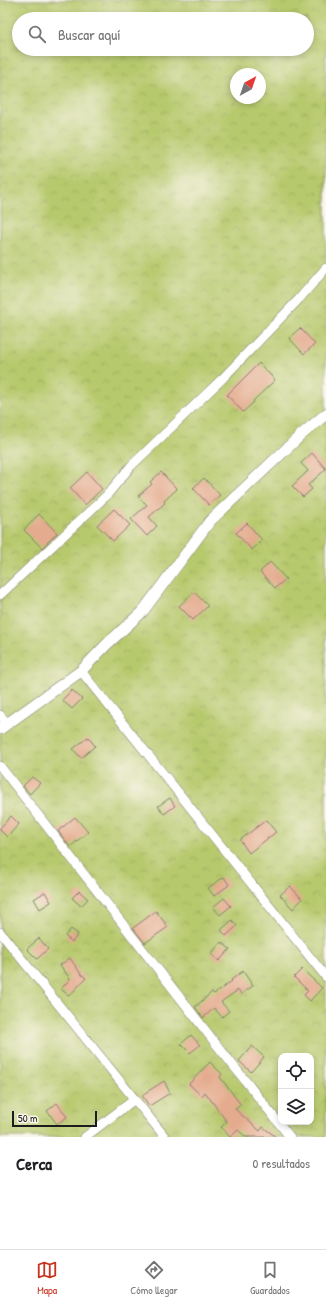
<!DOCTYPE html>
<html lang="es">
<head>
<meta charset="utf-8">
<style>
	body { margin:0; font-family:"Patrick Hand",sans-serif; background:#f2f2f2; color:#202124 }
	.controls { position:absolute; right:12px; bottom:12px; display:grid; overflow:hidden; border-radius:8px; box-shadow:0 2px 6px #0003 }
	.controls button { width:36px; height:36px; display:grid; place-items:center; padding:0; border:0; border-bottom:1px solid #e0e0e0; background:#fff; color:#202124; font:20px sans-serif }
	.compass { position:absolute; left:230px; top:68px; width:36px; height:36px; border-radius:50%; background:#fff; box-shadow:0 2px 6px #0003; rotate:40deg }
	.scale { position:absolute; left:12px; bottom:10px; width:85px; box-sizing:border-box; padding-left:4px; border:2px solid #1c1c1c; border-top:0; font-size:11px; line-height:14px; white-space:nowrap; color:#1c1c1c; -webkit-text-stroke:3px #fbf7ec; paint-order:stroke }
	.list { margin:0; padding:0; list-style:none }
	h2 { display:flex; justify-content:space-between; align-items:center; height:52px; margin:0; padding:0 16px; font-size:17px }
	h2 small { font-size:13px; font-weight:400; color:#757577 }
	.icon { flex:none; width:22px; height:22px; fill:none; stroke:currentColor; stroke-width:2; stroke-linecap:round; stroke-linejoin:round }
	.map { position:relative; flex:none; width:326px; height:1137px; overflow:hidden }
	.search { position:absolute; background:#fff; box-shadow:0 2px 6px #0003; left:12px; right:12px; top:12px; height:44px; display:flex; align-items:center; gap:10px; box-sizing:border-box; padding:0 14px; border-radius:22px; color:#757577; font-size:15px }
	.sheet { height:112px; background:#fff }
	nav { display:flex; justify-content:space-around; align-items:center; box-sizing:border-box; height:56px; border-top:1px solid #e0e0e0; background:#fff; font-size:11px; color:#757577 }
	nav a { display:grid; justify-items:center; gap:2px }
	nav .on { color:#c8321e }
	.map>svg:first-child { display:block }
</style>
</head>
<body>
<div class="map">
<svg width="326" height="1137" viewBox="0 0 326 1137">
	<defs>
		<pattern id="park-crowns" width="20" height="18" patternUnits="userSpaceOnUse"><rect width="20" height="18" fill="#b7c96d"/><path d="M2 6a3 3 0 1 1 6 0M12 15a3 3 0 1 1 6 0" fill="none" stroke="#9dac5e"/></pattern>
	</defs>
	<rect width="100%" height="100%" fill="#fbf7ec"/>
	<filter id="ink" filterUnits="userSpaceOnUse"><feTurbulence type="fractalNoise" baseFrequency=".025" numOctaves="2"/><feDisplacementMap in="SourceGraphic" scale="8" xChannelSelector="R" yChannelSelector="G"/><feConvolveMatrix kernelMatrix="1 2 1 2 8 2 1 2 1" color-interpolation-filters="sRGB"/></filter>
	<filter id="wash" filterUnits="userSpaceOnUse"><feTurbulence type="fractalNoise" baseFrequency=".012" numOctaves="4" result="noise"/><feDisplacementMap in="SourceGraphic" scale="16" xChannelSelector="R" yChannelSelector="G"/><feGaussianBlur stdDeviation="0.9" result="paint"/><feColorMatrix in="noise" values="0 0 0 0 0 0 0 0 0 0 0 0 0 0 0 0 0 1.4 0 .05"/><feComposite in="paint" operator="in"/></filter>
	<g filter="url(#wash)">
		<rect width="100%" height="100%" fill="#f0e3c5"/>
		<path fill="url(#park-crowns)" stroke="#6a7244" fill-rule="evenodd" d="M0 0H326V1137H0ZM19 19H307V49H19ZM236 74H260V98H236ZM281 1056H311V1122H281Z"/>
		<g id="blocks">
			<path fill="#e4ab8e" d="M300 328 315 344 304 354 289 338Z
				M259 363 275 380 253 401 254 402 243 412 227 395Z
				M312 453 326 469 308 485 312 489 303 497 292 486 308 471 301 463Z
				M87 472 102 489 85 505 70 488Z
				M161 472 177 489 164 501 165 503 149 517 157 526 147 536 131 519 147 505 138 496 152 484 150 482Z
				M204 478 220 495 209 505 193 488Z
				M114 509 130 525 113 541 97 525Z
				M39 514 57 533 42 548 24 530Z
				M247 523 262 540 252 550 236 533Z
				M270 562 286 579 275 588 260 572Z
				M194 592 208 606 193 620 179 606Z
				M72 690 82 699 72 709 62 700Z
				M88 737 95 746 81 758 73 749Z
				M32 777 40 783 30 794 23 786Z
				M170 798 175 806 164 814 158 806Z
				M11 816 19 824 7 837 0 830V828Z
				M75 817 88 832 70 847 58 831Z
				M266 820 276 832 249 853 240 840Z
				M224 877 229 885 214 896 208 888Z
				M290 886 302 899 293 909 280 895Z
				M79 891 88 899 81 906 72 898Z
				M45 892 51 902 40 909 34 899Z
				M224 898 231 906 220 915 213 907Z
				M156 911 168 927 145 943 133 928Z
				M232 920 237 926 226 936 221 930Z
				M71 929 78 934 72 942 65 936Z
				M39 938 48 949 37 959 27 949Z
				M221 942 230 949 219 961 211 954Z
				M70 958 81 974 86 978 69 996 61 989 70 979 60 965Z
				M302 969 322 988 310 1001 304 995 308 991 294 977Z
				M243 971 253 986 241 994 238 990 221 1002 229 1011 222 1017 214 1008 203 1018 195 1007 212 992 214 994 232 981 231 980Z
				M191 1035 200 1045 190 1053 181 1044Z
				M252 1046 264 1057 251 1072 239 1061Z
				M210 1062 222 1074 220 1077 241 1105 235 1109 260 1131 263 1127 276 1137H246L238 1130 230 1137 221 1127 227 1122 205 1092 202 1096 189 1084Z
				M164 1081 170 1093 149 1106 142 1095Z
				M57 1103 67 1117 57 1124 47 1111Z"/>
		</g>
	</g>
	<g filter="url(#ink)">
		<use href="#blocks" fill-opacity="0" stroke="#868070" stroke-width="1"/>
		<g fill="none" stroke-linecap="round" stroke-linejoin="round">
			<defs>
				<path id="minor" d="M0 595 107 495 131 466 223 378 299 299 326 268
					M81 671 326 977
					M0 715 7 723
					M0 766 209 1035 290 1137
					M0 932 165 1137
					M85 1137 135 1099"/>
				<path id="tertiary" d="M0 729 81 671 106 645 143 611 210 521 301 435 326 414"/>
			</defs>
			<use href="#minor" stroke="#868070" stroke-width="10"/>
			<use href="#tertiary" stroke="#868070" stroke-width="12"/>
			<use href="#minor" stroke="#fff" stroke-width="9"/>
			<use href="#tertiary" stroke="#fff" stroke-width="11"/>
		</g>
	</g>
</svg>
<div class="controls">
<button><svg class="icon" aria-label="locate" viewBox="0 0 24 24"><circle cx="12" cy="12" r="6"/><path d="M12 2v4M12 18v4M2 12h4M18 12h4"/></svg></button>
<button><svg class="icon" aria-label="layers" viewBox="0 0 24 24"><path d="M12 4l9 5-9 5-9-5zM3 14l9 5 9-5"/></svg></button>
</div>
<svg class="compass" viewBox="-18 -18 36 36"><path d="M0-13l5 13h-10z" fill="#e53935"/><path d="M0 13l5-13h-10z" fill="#757577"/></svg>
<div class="scale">50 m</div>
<div class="search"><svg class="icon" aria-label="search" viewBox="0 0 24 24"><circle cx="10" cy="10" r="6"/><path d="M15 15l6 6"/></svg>Buscar aquí</div>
</div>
<section class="sheet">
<h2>Cerca<small>0 resultados</small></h2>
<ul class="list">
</ul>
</section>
<nav>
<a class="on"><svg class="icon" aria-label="map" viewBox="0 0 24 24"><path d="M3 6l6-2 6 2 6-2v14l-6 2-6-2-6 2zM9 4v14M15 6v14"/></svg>Mapa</a>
<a><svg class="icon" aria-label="directions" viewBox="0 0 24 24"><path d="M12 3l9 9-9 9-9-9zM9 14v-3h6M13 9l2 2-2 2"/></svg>Cómo llegar</a>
<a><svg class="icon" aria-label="saved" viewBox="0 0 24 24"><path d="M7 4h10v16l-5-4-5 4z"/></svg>Guardados</a>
</nav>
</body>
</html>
